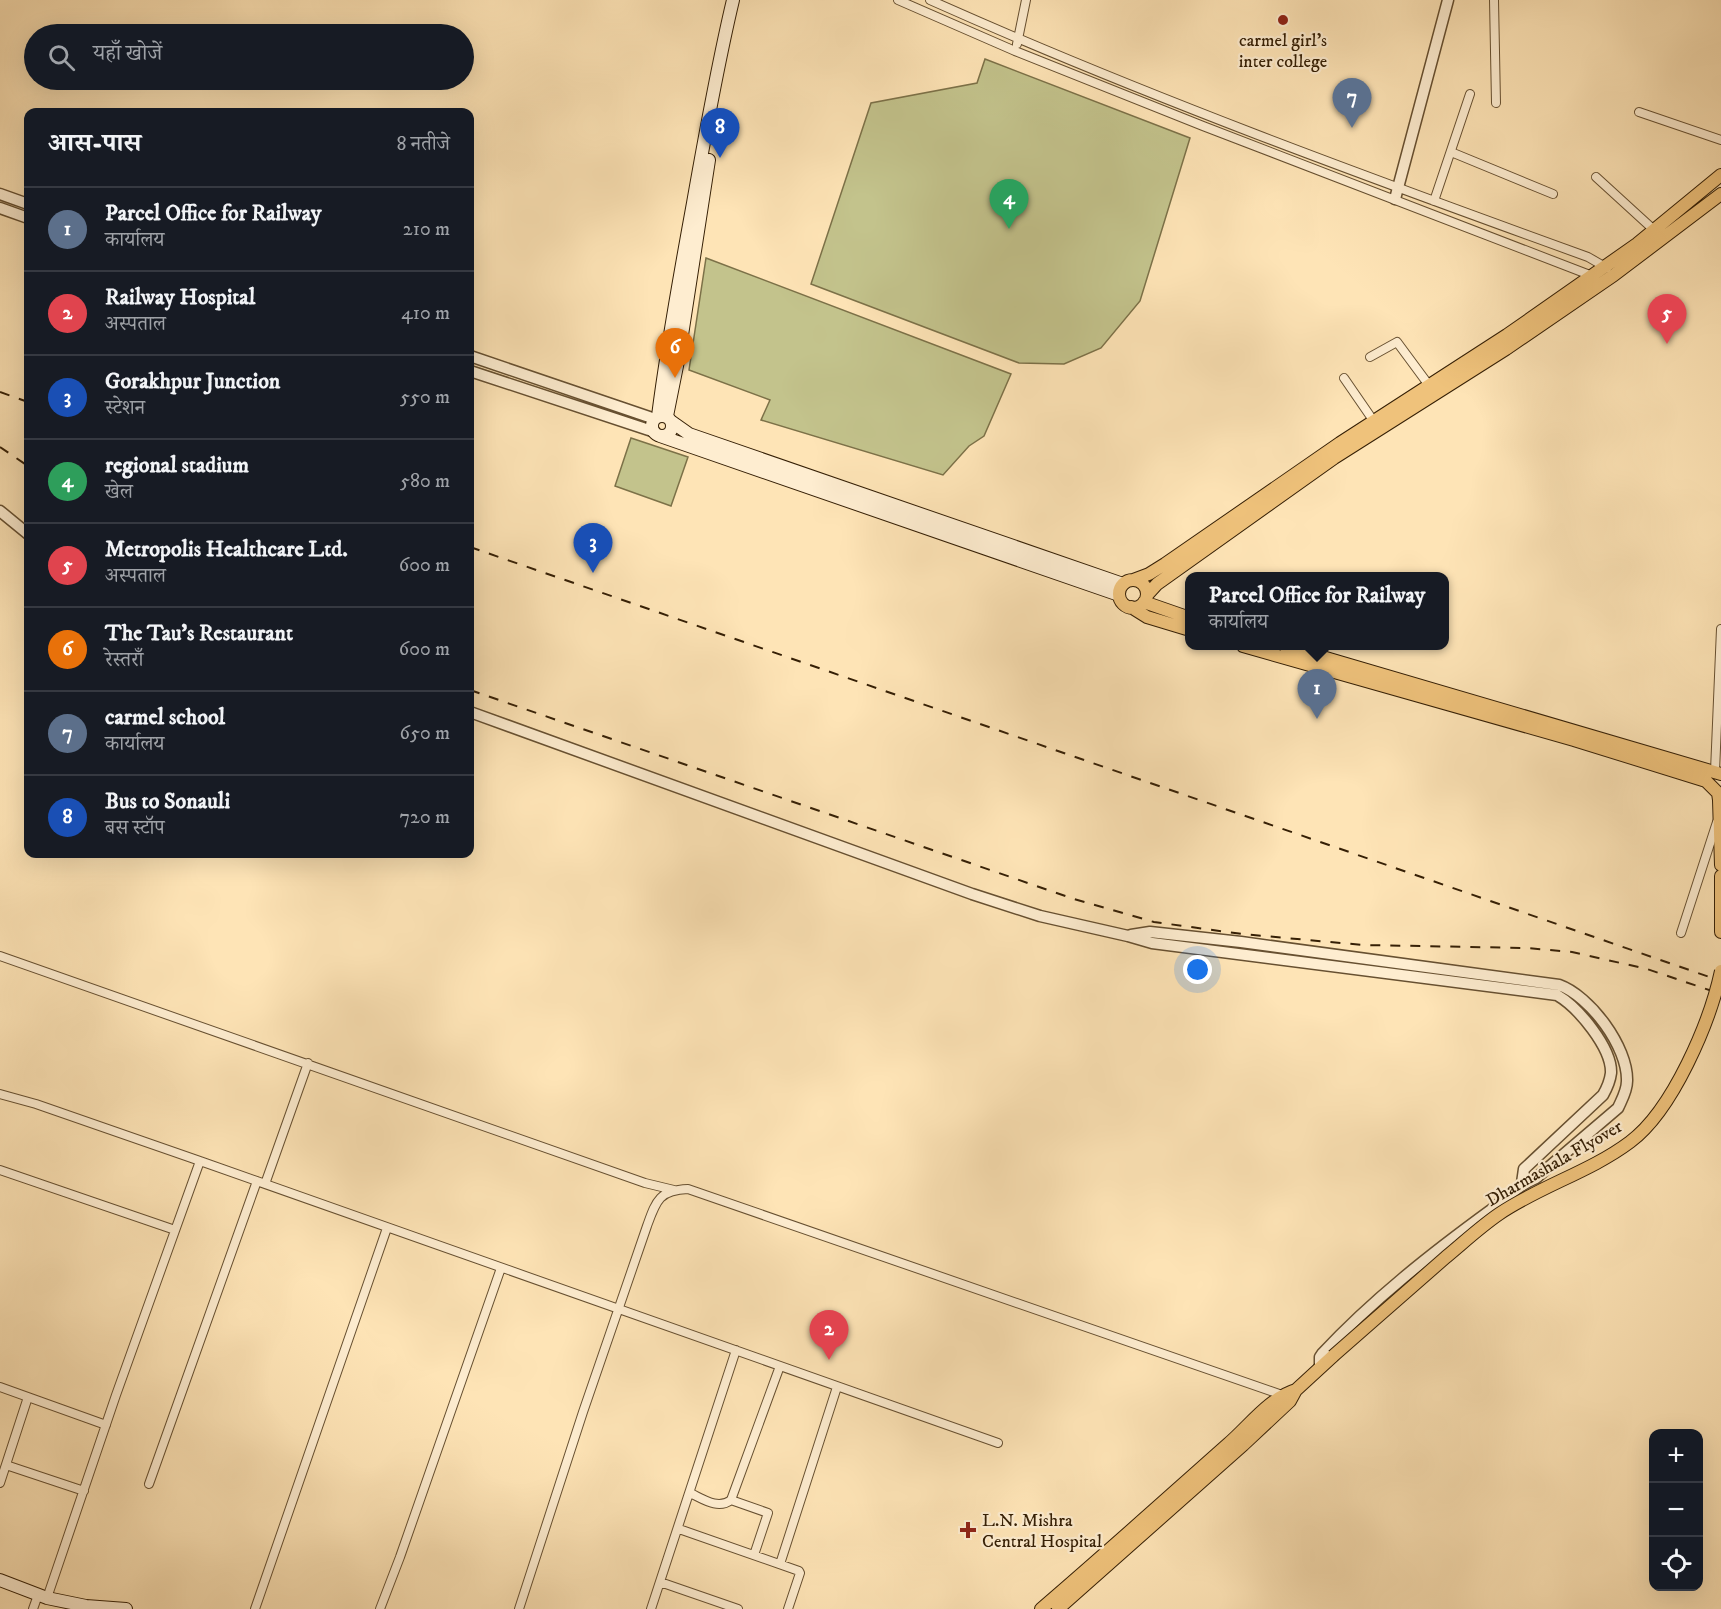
<!DOCTYPE html>
<html lang="hi">
<head>
<meta charset="utf-8">
<style>
	body { margin:0; font-family:"IM FELL DW Pica","Noto Serif Devanagari",serif; background:#20242c; color:#f1f3f6 }
	.controls { position:absolute; right:18px; bottom:18px; display:grid; overflow:hidden; border-radius:12px; box-shadow:0 6px 24px #0002 }
	.controls button { width:54px; height:54px; display:grid; place-items:center; padding:0; border:0; border-bottom:2px solid #363941; background:#171b24; color:#f1f3f6; font:30px sans-serif }
	.you { position:absolute; left:1198px; top:970px; width:21px; height:21px; margin:-15px; border:4px solid #fff; border-radius:50%; background:#1a73e8; box-shadow:0 0 0 9px #1a73e833 }
	.badge { display:grid; place-items:center; width:39px; height:39px; border-radius:50%; background:#0f766e; color:#fff; font-size:20px; font-weight:700 }
	.pin { position:absolute; translate:-50% -50px; filter:drop-shadow(0 2px 3px #0008) }
	.pin::after { content:''; position:absolute; top:32px; width:21px; height:18px; background:inherit; clip-path:polygon(0 0,100% 0,50% 100%) }
	.popup { position:absolute; left:1185px; top:572px; width:264px; height:78px; box-sizing:border-box; display:grid; place-content:center; border-radius:12px; background:#171b24; filter:drop-shadow(0 2px 4px #0005); font-size:20px; white-space:nowrap; color:#9ea1a6 }
	.popup b { font-size:22px; color:#f1f3f6 }
	.popup::after { content:''; position:absolute; left:50%; top:100%; margin-left:-12px; border:12px solid transparent; border-top-color:#171b24 }
	.list { margin:0; padding:0; list-style:none }
	h2 { display:flex; justify-content:space-between; align-items:center; height:78px; margin:0; padding:0 24px; font-size:26px }
	h2 small { font-size:20px; font-weight:400; color:#9ea1a6 }
	.list li { display:grid; grid-template-columns:39px 1fr auto; gap:18px; align-items:center; box-sizing:border-box; height:84px; padding:0 24px; border-top:2px solid #363941 }
	.list b { display:block; font-size:22px; white-space:nowrap }
	.list p { margin:0; font-size:20px; white-space:nowrap; color:#9ea1a6 }
	.list em { font-size:20px; font-style:normal; color:#9ea1a6 }
	.icon { flex:none; width:33px; height:33px; fill:none; stroke:currentColor; stroke-width:2; stroke-linecap:round; stroke-linejoin:round }
	.map { position:relative; flex:none; width:1721px; height:1609px; overflow:hidden }
	.search { position:absolute; background:#171b24; box-shadow:0 6px 24px #0002; left:24px; top:24px; width:450px; height:66px; display:flex; align-items:center; gap:15px; box-sizing:border-box; padding:0 21px; border-radius:33px; color:#9ea1a6; font-size:22px }
	.panel { position:absolute; background:#171b24; box-shadow:0 6px 24px #0002; left:24px; top:108px; width:450px; height:750px; border-radius:12px }
	.map>svg:first-child { display:block }
</style>
</head>
<body>
<div class="map">
<svg width="1721" height="1609" viewBox="0 0 1721 1609">
	<rect width="100%" height="100%" fill="#fee4b6"/>
	<filter id="stains"><feTurbulence type="fractalNoise" baseFrequency=".00333" numOctaves="4"/><feColorMatrix values="0 0 0 0 .2 0 0 0 0 .09 0 0 0 0 .02 0 0 0 .5 -.17"/></filter>
	<radialGradient id="worn" r=".72"><stop offset=".6" stop-color="#630" stop-opacity="0"/><stop offset="1" stop-color="#630" stop-opacity=".3"/></radialGradient>
	<path fill="#c3c38c" stroke="#7c7148" stroke-width="1.5" d="M985 59 1190 138 1140 301 1101 348 1064 364 1019 363 811 284 871 103 977 83Z
		M706 258 1011 374 984 436 969 446 943 475 761 420 770 400 689 370Z
		M631 438 688 457 671 506 615 486Z"/>
	<g fill="none" stroke-linecap="round" stroke-linejoin="round">
		<defs>
			<path id="minor" d="M898 0 1015 51 1203 126 1595 277
				M930 0C1145 96 1367 177 1588 257L1607 268
				M1494 0 1496 103
				M1017 44 1026 0
				M1639 112 1721 140
				M1451 152 1553 194
				M1596 177 1654 230
				M1434 201 1470 94
				M1370 357 1397 342 1431 388
				M1344 378 1375 423
				M1715 771 1721 629
				M1681 933 1717 822
				M0 956 645 1183 674 1190
				M0 1094 36 1104 200 1161 998 1443
				M0 1170 175 1230
				M265 1184 308 1063
				M0 1387 106 1425
				M6 1465 84 1491
				M0 1483 28 1397
				M149 1484 257 1181
				M690 1493C703 1499 718 1510 731 1500
				M679 1529 799 1571 800 1573 788 1609
				M754 1555 768 1513 731 1500 780 1366
				M780 1564 837 1387
				M660 1582 738 1609
				M47 1598 116 1395 200 1161
				M33 1609 38 1595
				M255 1609 387 1228
				M380 1609 400 1557 501 1268
				M519 1609 583 1412 647 1226C656 1201 659 1190 688 1189L1285 1396
				M651 1609 736 1350"/>
			<path id="tertiary" d="M0 194 28 204
				M1395 199 1448 0
				M0 208 28 218
				M470 356 655 419
				M470 371 655 432
				M0 511 28 534
				M470 712 972 894 1040 916 1128 936 1152 943 1557 995C1578 1007 1612 1048 1611 1073 1610 1081 1607 1088 1603 1095L1524 1169 1522 1183
				M1131 935 1150 932 1241 942 1559 985C1590 996 1628 1047 1627 1081 1627 1091 1622 1099 1618 1108L1536 1178C1518 1185 1507 1198 1491 1210 1432 1253 1372 1300 1322 1354L1320 1357V1367"/>
			<path id="secondary" d="M652 426a10 10 0 1 1 20 0a10 10 0 1 1-20 0Z
				M658 416C667 345 680 274 693 203 705 135 717 67 733 0
				M667 416 678 361 709 160
				M672 422 689 434 1123 584
				M660 436 1119 595
				M0 1580 47 1598 86 1606 126 1609"/>
			<path id="primary" d="M1133 580 1149 574 1165 564 1340 443 1507 335 1637 244 1721 175
				M1119 594a14 14 0 1 1 28 0a14 14 0 1 1-28 0Z
				M1147 595 1157 584 1334 458 1506 349 1614 275 1721 194
				M1144 602 1190 618
				M1131 607 1147 617 1190 630
				M1243 646 1574 740 1706 781 1718 793 1719 800 1721 865
				M1285 646 1721 774
				M1721 876V932
				M1041 1609C1104 1555 1166 1499 1228 1444 1250 1425 1268 1399 1296 1390
				M1058 1609 1243 1445 1290 1401 1296 1390 1333 1356"/>
		</defs>
		<use href="#minor" stroke="#675031" stroke-width="10"/>
		<use href="#tertiary" stroke="#675031" stroke-width="13"/>
		<use href="#secondary" stroke="#351f05" stroke-width="14"/>
		<use href="#primary" stroke="#351f05" stroke-width="14"/>
		<use href="#minor" stroke="#feedd0" stroke-width="8"/>
		<use href="#tertiary" stroke="#feedd0" stroke-width="10"/>
		<use href="#secondary" stroke="#feedd0" stroke-width="12"/>
		<use href="#primary" stroke="#efc27b" stroke-width="12"/>
		<path stroke="#351f05" stroke-width="2" stroke-dasharray="10 10" stroke-linecap="butt" d="M0 392 28 402
			M0 447 28 466
			M470 547 1721 981
			M470 690 1074 899 1154 922 1242 934 1363 945 1526 948 1572 952 1647 969 1721 994"/>
		<defs>
			<path id="primary-bridge" d="M1333 1356C1371 1323 1408 1290 1446 1257 1463 1243 1480 1227 1499 1214 1540 1186 1590 1172 1630 1142 1673 1110 1710 1022 1721 971"/>
		</defs>
		<use href="#primary-bridge" stroke="#351f05" stroke-width="14" stroke-linecap="butt"/>
		<use href="#primary-bridge" stroke="#efc27b" stroke-width="12"/>
	</g>
	<g fill="#8f2418" stroke="#feedd0" stroke-width="2">
		<circle cx="1283" cy="20" r="6"/>
		<path d="M965 1521h6v6h6v6h-6v6h-6v-6h-6v-6h6z"/>
	</g>
	<g text-anchor="middle" stroke-width="4.5" stroke-linejoin="round" paint-order="stroke">
		<g font-size="18" fill="#351f05" stroke="#feedd0">
			<text x="1283" y="46">carmel girl's<tspan x="1283" dy="21">inter college</tspan></text>
			<text x="982" y="1526" text-anchor="start">L.N. Mishra<tspan x="982" dy="21">Central Hospital</tspan></text>
		</g>
		<g font-size="18" fill="#351f05" stroke="#feedd0">
			<text transform="translate(1554 1163) rotate(-30)" y="6">Dharmashala Flyover</text>
		</g>
	</g>
	<rect width="100%" height="100%" filter="url(#stains)"/>
	<rect width="100%" height="100%" fill="url(#worn)"/>
</svg>
<div class="controls">
<button>+</button>
<button>−</button>
<button><svg class="icon" aria-label="locate" viewBox="0 0 24 24"><circle cx="12" cy="12" r="6"/><path d="M12 2v4M12 18v4M2 12h4M18 12h4"/></svg></button>
</div>
<div class="you"></div>
<div class="pin badge" style="left:1317px;top:719px;background:#5c6f8a">1</div>
<div class="popup"><b>Parcel Office for Railway</b>कार्यालय</div>
<div class="pin badge" style="left:829px;top:1360px;background:#e0444e">2</div>
<div class="pin badge" style="left:593px;top:573px;background:#1a4fb4">3</div>
<div class="pin badge" style="left:1009px;top:229px;background:#2e9e5b">4</div>
<div class="pin badge" style="left:1667px;top:344px;background:#e0444e">5</div>
<div class="pin badge" style="left:675px;top:378px;background:#e8710a">6</div>
<div class="pin badge" style="left:1352px;top:128px;background:#5c6f8a">7</div>
<div class="pin badge" style="left:720px;top:158px;background:#1a4fb4">8</div>
<div class="search"><svg class="icon" aria-label="search" viewBox="0 0 24 24"><circle cx="10" cy="10" r="6"/><path d="M15 15l6 6"/></svg>यहाँ खोजें</div>
<section class="panel">
<h2>आस-पास<small>8 नतीजे</small></h2>
<ul class="list">
<li><span class="badge" style="background:#5c6f8a">1</span><div><b>Parcel Office for Railway</b><p>कार्यालय</p></div><em>210 m</em></li>
<li><span class="badge" style="background:#e0444e">2</span><div><b>Railway Hospital</b><p>अस्पताल</p></div><em>410 m</em></li>
<li><span class="badge" style="background:#1a4fb4">3</span><div><b>Gorakhpur Junction</b><p>स्टेशन</p></div><em>550 m</em></li>
<li><span class="badge" style="background:#2e9e5b">4</span><div><b>regional stadium</b><p>खेल</p></div><em>580 m</em></li>
<li><span class="badge" style="background:#e0444e">5</span><div><b>Metropolis Healthcare Ltd.</b><p>अस्पताल</p></div><em>600 m</em></li>
<li><span class="badge" style="background:#e8710a">6</span><div><b>The Tau's Restaurant</b><p>रेस्तराँ</p></div><em>600 m</em></li>
<li><span class="badge" style="background:#5c6f8a">7</span><div><b>carmel school</b><p>कार्यालय</p></div><em>650 m</em></li>
<li><span class="badge" style="background:#1a4fb4">8</span><div><b>Bus to Sonauli</b><p>बस स्टॉप</p></div><em>720 m</em></li>
</ul>
</section>
</div>
</body>
</html>
